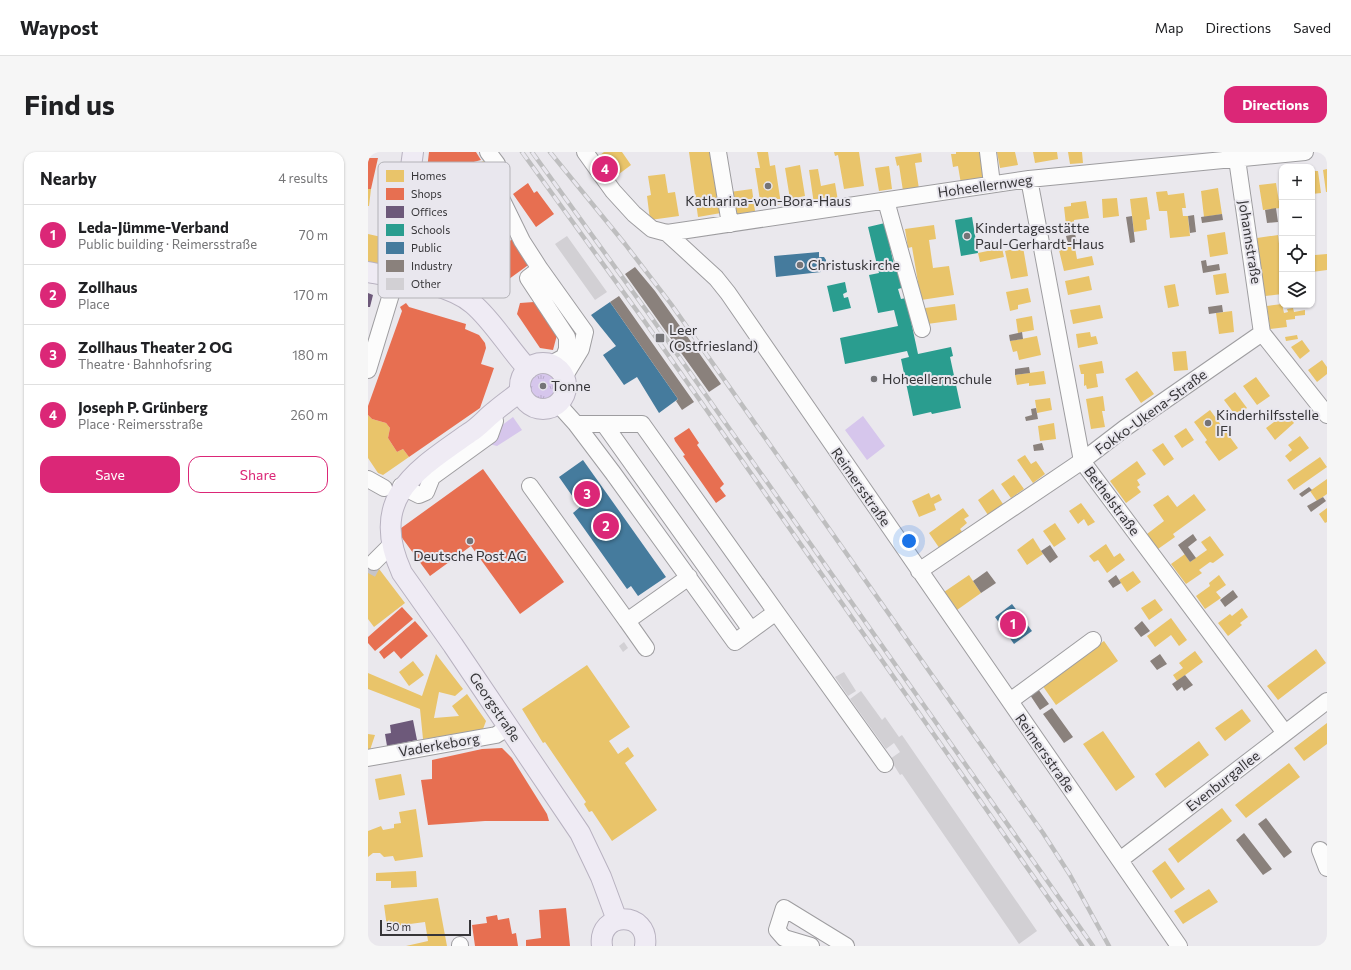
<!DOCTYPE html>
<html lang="en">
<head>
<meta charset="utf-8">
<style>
	body { margin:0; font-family:Commissioner,sans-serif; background:#f6f6f6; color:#202124 }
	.controls { position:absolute; right:12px; top:12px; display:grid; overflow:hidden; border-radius:8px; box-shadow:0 1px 3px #0004 }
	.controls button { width:36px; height:36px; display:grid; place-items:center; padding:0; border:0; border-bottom:1px solid #e0e0e0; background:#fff; color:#202124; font:20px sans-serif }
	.scale { position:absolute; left:12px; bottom:10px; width:91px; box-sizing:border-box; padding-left:4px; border:2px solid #363538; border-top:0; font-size:11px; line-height:14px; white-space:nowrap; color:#363538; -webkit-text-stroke:3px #e9e7ee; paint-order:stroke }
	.you { position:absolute; left:541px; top:389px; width:14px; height:14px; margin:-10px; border:3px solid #fff; border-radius:50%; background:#1a73e8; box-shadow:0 0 0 6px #1a73e833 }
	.badge { display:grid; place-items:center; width:26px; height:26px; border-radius:50%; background:#db2777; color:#fff; font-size:13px; font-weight:700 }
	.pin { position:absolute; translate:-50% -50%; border:2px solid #fff; box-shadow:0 1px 4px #0006 }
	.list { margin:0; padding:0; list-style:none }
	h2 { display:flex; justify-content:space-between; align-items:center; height:52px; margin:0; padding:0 16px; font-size:17px }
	h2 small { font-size:13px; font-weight:400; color:#757577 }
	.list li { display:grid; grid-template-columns:26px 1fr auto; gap:12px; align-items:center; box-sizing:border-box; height:60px; padding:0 16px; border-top:1px solid #e0e0e0 }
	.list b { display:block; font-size:15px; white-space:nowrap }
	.list p { margin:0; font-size:13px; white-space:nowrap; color:#757577 }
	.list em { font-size:13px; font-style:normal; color:#757577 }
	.actions { display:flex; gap:8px; padding:12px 16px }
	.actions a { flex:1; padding:9px 0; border:1px solid #db2777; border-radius:12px; text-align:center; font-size:14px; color:#db2777 }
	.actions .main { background:#db2777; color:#fff }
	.icon { flex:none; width:22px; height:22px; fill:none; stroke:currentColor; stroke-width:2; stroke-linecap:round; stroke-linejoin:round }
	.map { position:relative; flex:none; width:959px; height:794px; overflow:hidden; border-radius:12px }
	header { display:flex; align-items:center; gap:24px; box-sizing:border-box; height:56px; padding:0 20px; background:#fff; border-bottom:1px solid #e0e0e0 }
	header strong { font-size:19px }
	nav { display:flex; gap:22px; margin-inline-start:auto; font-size:14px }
	.intro { display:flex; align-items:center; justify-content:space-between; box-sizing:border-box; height:96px; padding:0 24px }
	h1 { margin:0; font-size:28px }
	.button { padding:10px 18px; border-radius:12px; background:#db2777; color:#fff; font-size:14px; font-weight:700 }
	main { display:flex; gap:24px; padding:0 24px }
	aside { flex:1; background:#fff; border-radius:12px; box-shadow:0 1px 3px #0004 }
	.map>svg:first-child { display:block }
</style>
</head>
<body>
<header>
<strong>Waypost</strong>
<nav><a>Map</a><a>Directions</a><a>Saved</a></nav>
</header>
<div class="intro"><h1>Find us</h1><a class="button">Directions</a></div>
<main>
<aside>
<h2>Nearby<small>4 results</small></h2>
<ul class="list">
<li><span class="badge">1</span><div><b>Leda-Jümme-Verband</b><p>Public building · Reimersstraße</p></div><em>70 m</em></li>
<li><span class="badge">2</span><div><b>Zollhaus</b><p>Place</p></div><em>170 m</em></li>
<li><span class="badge">3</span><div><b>Zollhaus Theater 2 OG</b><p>Theatre · Bahnhofsring</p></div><em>180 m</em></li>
<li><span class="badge">4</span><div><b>Joseph P. Grünberg</b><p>Place · Reimersstraße</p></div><em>260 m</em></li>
</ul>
<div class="actions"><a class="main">Save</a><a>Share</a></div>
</aside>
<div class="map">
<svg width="959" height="794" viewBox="0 0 959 794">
	<defs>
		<pattern id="grass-tufts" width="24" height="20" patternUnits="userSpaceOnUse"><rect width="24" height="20" fill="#d6c6ec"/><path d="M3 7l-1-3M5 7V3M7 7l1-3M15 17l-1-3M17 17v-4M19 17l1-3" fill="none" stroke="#b8abcb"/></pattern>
	</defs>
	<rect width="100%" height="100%" fill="#eae8ed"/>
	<path fill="url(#grass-tufts)" d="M162 234a13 13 0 1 1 26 0a13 13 0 1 1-26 0Z"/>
	<path fill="#d6c6ec" d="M495 264 517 294 499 308 477 278Z
		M145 265 154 278 129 294 121 292 133 274Z"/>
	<path fill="#e9c46a" d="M236 0H254L263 13 247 25 232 3Z
		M321 0H344L353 61 330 65Z
		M389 0H400L402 14 407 13 413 52 393 55 387 16H392Z
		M466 0H491L496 34 476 37 470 3 467 4Z
		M588 0H613L617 28 593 32 590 14 585 15 583 2H588Z
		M629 0H647L650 13 632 16Z
		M665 0H689L690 7 667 11Z
		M700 0H714L715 11 702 12Z
		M553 1 554 10 547 11 551 37 535 39 531 13 529 14 527 5Z
		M116 9 122 26 91 32 90 18Z
		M432 13 437 44 422 47 417 16Z
		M521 14 524 37 511 39 507 16Z
		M450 17 453 34 467 31 470 49 446 52 441 18Z
		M959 17V40H958L955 18Z
		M944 19H950L953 41 944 42Z
		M297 22 300 41 307 40 311 64 282 68 279 44 283 43 280 24Z
		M908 31 912 56 895 58 891 33Z
		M850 36 854 62 836 65 833 39Z
		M0 37H3L1 54H0Z
		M384 37 387 59 365 63 362 40Z
		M799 39 800 43 816 41 818 56H814L815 64H820L822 84 802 86 799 59H791L788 40Z
		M779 45 782 67 778 68 779 78 766 80 762 47Z
		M749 46 751 64 735 66 734 47Z
		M718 49 721 66 706 68V71L698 73 696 55 703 54V51Z
		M566 73 568 87 561 88 565 116 581 114 586 143 553 148 544 95 540 96 537 77Z
		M857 80 860 102 842 105 839 83Z
		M0 82 18 86 11 113 0 110Z
		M910 83 914 118V142L897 144 889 86Z
		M706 90 709 107 724 104 726 113 696 119 690 94Z
		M655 95 660 124 643 127 637 99Z
		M634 96 636 105 612 110 610 101Z
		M959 102V118L944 120V107H947V103Z
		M858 121 861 141 848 143 845 123Z
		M721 124 724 138 700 143 697 129Z
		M807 132 811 154 800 156 796 134Z
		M660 136 663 150 650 153V157L642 159 638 140Z
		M587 152 589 168 559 172 557 156Z
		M914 152 916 161 920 160 919 157 925 156 926 160 937 158V163L927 164V167L918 168 919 175 902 177 899 154Z
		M732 153 735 166 705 172 702 158Z
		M864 159 866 180 851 182 848 161Z
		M664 164 666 178 650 181 648 167Z
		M722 180 723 185 728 184 730 192 710 196 708 182Z
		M929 183 930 187 918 189 917 185Z
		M669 184 673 203 651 208 649 199 645 200 642 189Z
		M934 188 942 199 932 207 923 195Z
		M818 199 820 218 806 219 804 200Z
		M954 208 959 215V222L949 230 940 218Z
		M734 209 736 221 728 222 730 235 719 237 718 233 716 234V222H713L711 213Z
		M676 219 678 232 661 234V231L649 233 647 223Z
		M769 219 786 242 773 251 757 227Z
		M888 225 902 244 889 253 875 234Z
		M867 240 879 256 868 264 856 248Z
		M735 244 737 259H734L737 275 723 277 718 247Z
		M682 246 684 258 669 261 667 248Z
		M842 258 870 296 851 309 837 290 839 288 826 270Z
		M918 261 926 271 907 288 898 276Z
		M0 263 4 267 18 271 22 276 20 286 29 300 35 297 41 305 15 323 10 321 0 306Z
		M686 271 688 287 672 289 670 274Z
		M818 276 826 288 814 296 806 284Z
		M932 284 941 296 922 310 917 304 924 298 920 293Z
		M795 291 806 307 796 314 784 298Z
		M657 303 663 312 668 309 677 322 665 331 649 308Z
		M952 305 959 315 926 338 919 328Z
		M769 309 778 322 769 328 772 333 769 335 773 340 758 351 742 329Z
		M646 323 656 337 643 346 633 332Z
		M959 327V342L949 349 942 339Z
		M625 337 635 352 620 363 610 348Z
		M561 341 563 346 571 342 574 348 566 352 568 358 551 365 544 349Z
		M826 342 838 358 805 382 807 385 790 397 779 382 796 369 785 353 800 343 809 355Z
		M713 351 727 370 720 374 716 367 710 372 701 359Z
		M595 356 601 364 596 367 599 371 592 377 595 381 572 397 561 381Z
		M959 356V370L957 371 951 362Z
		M687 371 698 387 686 395 675 379Z
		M842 384 856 403 845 411 842 410 831 418 834 421 818 432 803 412 817 402 822 410 839 398 833 390Z
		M665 386 675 402 659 413 649 398Z
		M738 392 746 405 752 401 757 408 739 421 730 408 726 410 721 404Z
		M5 409 37 451 6 475 0 467V419Z
		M765 419 773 430 759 440 751 428Z
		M601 423 613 441 589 458 576 440Z
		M851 423 858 433 848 440 853 446 837 457 828 444 842 434 841 431Z
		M787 447 795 458 781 468 773 456Z
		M874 456 880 465 872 471 874 473 860 484 850 471 862 462 864 464Z
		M803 466 819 488 811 494 803 483 787 495 779 484Z
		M736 489 750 509 688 553 674 533Z
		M948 497 958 511 910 548 899 534Z
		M827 499 835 510 809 529 805 523 815 516 811 511Z
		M68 502 95 537 87 544 71 540 66 566 91 564 84 554 99 542 118 569 115 577 84 584 55 587 52 557 0 537V521L54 544Z
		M45 509 56 523 41 534 31 520Z
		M219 513 262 575 241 589 250 602 260 595 266 604 257 611 289 658 244 689 224 659 221 660 216 652 218 650 177 590 175 591 154 557Z
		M874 557 883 569 857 589 847 576Z
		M959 571V592L936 609 926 596Z
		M735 579 767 625 748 639 715 592Z
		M0 582 7 583 2 598H0Z
		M831 589 841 603 797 636 787 622Z
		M921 611 932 625 878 666 867 653Z
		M33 622 37 643 11 648 7 627Z
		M854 656 864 669 810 711 800 697Z
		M48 657 55 705 27 709 25 704 16 705 12 701H5L0 705V679L13 674 15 678 26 676V672L33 671 31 660Z
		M797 709 817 737 803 747 784 719Z
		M48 719 49 735 23 736V729H8V721Z
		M841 737 850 750 815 772 806 759Z
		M70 746 79 794H38L60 789 57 770 19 775 16 753Z"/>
	<path fill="#e76f51" d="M61 0H108L113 8 80 17H59Z
		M0 6H10L3 37H0Z
		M160 31 166 41 169 39 186 62 168 75 145 42Z
		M81 61 72 97 115 102 127 108 131 105 128 99 146 86 163 111 122 141 117 136 119 133 105 128 66 121 64 124 48 121 45 116 52 66Z
		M166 150 189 183 185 198 172 196 149 162 152 151Z
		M38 151 41 155 98 172 97 177 111 183 117 191 118 196 113 212 126 216 112 256 41 305 35 297 29 300 20 286 22 276 18 271 4 267 0 263V254L34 159 32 155Z
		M321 276 331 291 329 293 356 332 352 336 358 344 348 351 315 304 317 303 307 289 306 286Z
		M115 317 196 430 152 462 103 394 62 424 29 379Z
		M34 455 45 467 7 499 0 491V485Z
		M47 469 60 484 33 507 26 499 16 507 11 500Z
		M134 596 144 606 179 662 181 669H117L60 673 53 628 64 627V608L114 597Z
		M198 756 202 794H158V788L173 786 171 758Z
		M129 763 130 768 141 766 144 782 148 781 150 794H107L104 773 119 771 118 765Z"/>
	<path fill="#6d597a" d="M0 141 5 143 2 155H0Z
		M45 568 49 588 19 594 17 582 23 581 22 573Z"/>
	<path fill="#2a9d8f" d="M604 65 610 101 593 104 587 68Z
		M517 71 527 118 533 116 537 135 530 137 533 147 538 146 550 202 583 195 585 204 582 205 593 256 564 262 563 260 545 264 533 207 541 205 539 199 477 212 472 186 530 174 526 158 510 161 501 123 511 121 500 75Z
		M477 130 479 140 475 142 476 146 480 145 483 156 465 160 459 134Z"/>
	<path fill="#457b9d" d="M451 100V105H456L458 108V112L452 115 453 120 408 125 406 104Z
		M242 150 310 247 291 261 269 225 256 233 235 203 248 194 223 163Z
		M215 308 298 425 270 444 263 434 259 437 205 361 212 355 191 325Z
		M644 452 664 479 646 492 627 465Z"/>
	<path fill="#8a817c" d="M908 56 910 70 899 71 897 58Z
		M854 62 855 68 834 71 833 65Z
		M826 63 828 80 822 81 820 64Z
		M764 64 767 90 762 91 758 65Z
		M707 82 709 90 700 92 698 84Z
		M838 108 839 114 851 112 852 118 835 121 833 109Z
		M267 115 287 139 353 232 341 240 257 122Z
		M251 144 326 250 314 258 308 249 310 247 242 150Z
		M854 153 855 160 841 162 840 155Z
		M654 180 655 187 642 189 641 183Z
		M661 215 662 221 647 223V217Z
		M668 256 670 267 658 269 657 265 664 263 663 257Z
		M674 291 676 298 666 299 665 293Z
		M941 335 944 338 934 345 931 342Z
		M955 345 958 349 943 360 939 354Z
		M825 382 829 388 820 395 828 406 822 410 810 393Z
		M682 393 690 405 682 411 673 399Z
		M619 419 628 431 613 441 605 429Z
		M748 423 753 431 745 436 740 429Z
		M865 438 870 445 857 455 852 448Z
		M774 469 782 479 773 485 766 476Z
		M792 502 799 512 789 518 782 509Z
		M817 523 825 533 816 539 814 535 809 539 804 532Z
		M670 537 681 552 672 558 662 543Z
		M684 556 705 585 696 591 675 562Z
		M898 666 924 700 916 706 890 672Z
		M876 681 904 717 895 723 868 688Z"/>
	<path fill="#d2d0d4" d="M199 84 239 140 227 148 187 92Z
		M256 490 260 496 255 500 251 494Z
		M476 520 488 539 480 544 467 525Z
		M493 539 514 568 517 565 531 585 534 583 669 779 651 792 534 622 532 623 522 607 532 600 526 591 518 597 482 547Z"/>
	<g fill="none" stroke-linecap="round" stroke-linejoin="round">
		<path stroke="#c6c4c9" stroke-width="16" stroke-dasharray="16 8" stroke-linecap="butt" d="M0 421 6 410"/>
		<defs>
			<path id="minor" d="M120 0 129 12 132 44 154 89 172 117
				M217 0 245 39 266 62 284 77 299 81 348 126 360 141 811 794
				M350 0 362 72
				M620 0 624 32
				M868 0 894 181
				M661 27 714 309 917 581
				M518 49 554 177
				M299 81 661 27 937 0
				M894 181 959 263
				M181 213 196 205 199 197V185L160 126 172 117 217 180 213 197 196 225
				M0 218 28 126
				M190 252 208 272 245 321 367 490 408 460 274 272H208
				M236 272 383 478
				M0 327 16 336
				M33 334 51 343 58 340 64 325 122 283 127 269
				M162 334 259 469 321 425
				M6 410 22 394
				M551 419 714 309 757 276 894 181
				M408 460 517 612
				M259 469 278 496
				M642 549 725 488
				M0 606 128 583 141 575
				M952 698 959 716
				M752 708 959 549
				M92 793V794
				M443 794 416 786 409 778 416 756 478 794"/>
			<path id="major" d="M0 120C32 126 80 131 105 152 126 170 141 197 160 217
				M28 126 45 0
				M152 234a23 23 0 1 1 46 0a23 23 0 1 1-46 0Z
				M153 239C144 246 135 252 126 260 117 267 111 275 101 281 47 319 0 346 34 421L85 493 212 681 233 725 249 768
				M234 794C229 759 282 758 277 794"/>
		</defs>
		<use href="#minor" stroke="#9e9da0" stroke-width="18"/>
		<use href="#major" stroke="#b8b2c0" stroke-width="22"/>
		<use href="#minor" stroke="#fcfcfc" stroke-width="16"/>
		<use href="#major" stroke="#efebf4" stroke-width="20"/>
		<defs>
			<path id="rail" d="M154 0 277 170 714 794
				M164 0 283 165 725 794
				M182 0 257 92 303 152 675 681 702 723 741 794"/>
		</defs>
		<use href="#rail" stroke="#bebebf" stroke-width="4.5"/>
		<use href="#rail" stroke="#e9e7ee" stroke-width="3" stroke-dasharray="9" stroke-linecap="butt"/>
	</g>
	<g fill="#757477" stroke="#e9e7ee" stroke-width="1.5">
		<circle cx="400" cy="34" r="4"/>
		<circle cx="599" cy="84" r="4"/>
		<circle cx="432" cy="113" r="4"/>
		<rect x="287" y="181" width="10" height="10" rx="2"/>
		<circle cx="506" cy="227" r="4"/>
		<circle cx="175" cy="234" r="4"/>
		<circle cx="840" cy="271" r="4"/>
		<circle cx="102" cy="389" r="4"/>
	</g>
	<g text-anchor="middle" stroke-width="4" stroke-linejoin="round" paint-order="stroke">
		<g font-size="14" fill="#363538" stroke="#e9e7ee">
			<text transform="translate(617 34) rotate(-8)" y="5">Hoheellernweg</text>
			<text transform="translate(882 90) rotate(81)" y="5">Johannstraße</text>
			<text transform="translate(783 260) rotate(-36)" y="5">Fokko-Ukena-Straße</text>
			<text transform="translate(493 335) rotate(55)" y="5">Reimersstraße</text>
			<text transform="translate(744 349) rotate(53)" y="5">Bethelstraße</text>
			<text transform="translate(127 555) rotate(56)" y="5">Georgstraße</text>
			<text transform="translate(71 593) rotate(-10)" y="5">Vaderkeborg</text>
			<text transform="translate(677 601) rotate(55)" y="5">Reimersstraße</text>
			<text transform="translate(855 629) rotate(-38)" y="5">Evenburgallee</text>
		</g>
		<g font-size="14" fill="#363538" stroke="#e9e7ee" text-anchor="start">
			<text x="400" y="54" text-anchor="middle">Katharina-von-Bora-Haus</text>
			<text x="607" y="81">Kindertagesstätte<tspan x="607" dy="16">Paul-Gerhardt-Haus</tspan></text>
			<text x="440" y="118">Christuskirche</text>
			<text x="301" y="183">Leer<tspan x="301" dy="16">(Ostfriesland)</tspan></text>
			<text x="514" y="232">Hoheellernschule</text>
			<text x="183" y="239">Tonne</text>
			<text x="848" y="268">Kinderhilfsstelle<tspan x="848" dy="16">IFI</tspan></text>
			<text x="102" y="409" text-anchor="middle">Deutsche Post AG</text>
		</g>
	</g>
	<rect x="10" y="10" width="132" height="136" rx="6" fill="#e9e7ee" stroke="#b3b2b7" stroke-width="1"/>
	<rect x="18" y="18" width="18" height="12" fill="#e9c46a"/>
	<rect x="18" y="36" width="18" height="12" fill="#e76f51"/>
	<rect x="18" y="54" width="18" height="12" fill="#6d597a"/>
	<rect x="18" y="72" width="18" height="12" fill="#2a9d8f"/>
	<rect x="18" y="90" width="18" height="12" fill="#457b9d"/>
	<rect x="18" y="108" width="18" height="12" fill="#8a817c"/>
	<rect x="18" y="126" width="18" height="12" fill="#d2d0d4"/>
	<g font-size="11" fill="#363538">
		<text x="43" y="28">Homes</text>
		<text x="43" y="46">Shops</text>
		<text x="43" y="64">Offices</text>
		<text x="43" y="82">Schools</text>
		<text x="43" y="100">Public</text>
		<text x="43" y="118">Industry</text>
		<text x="43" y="136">Other</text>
	</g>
</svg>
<div class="controls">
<button>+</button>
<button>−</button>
<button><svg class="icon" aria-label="locate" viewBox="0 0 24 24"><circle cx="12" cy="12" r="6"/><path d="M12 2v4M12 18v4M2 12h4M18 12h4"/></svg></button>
<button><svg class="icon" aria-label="layers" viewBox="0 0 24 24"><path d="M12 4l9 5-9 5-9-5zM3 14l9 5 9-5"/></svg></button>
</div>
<div class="scale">50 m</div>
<div class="you"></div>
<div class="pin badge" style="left:645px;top:472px">1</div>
<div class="pin badge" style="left:238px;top:374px">2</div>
<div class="pin badge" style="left:219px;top:342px">3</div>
<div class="pin badge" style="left:237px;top:17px">4</div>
</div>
</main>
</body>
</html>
